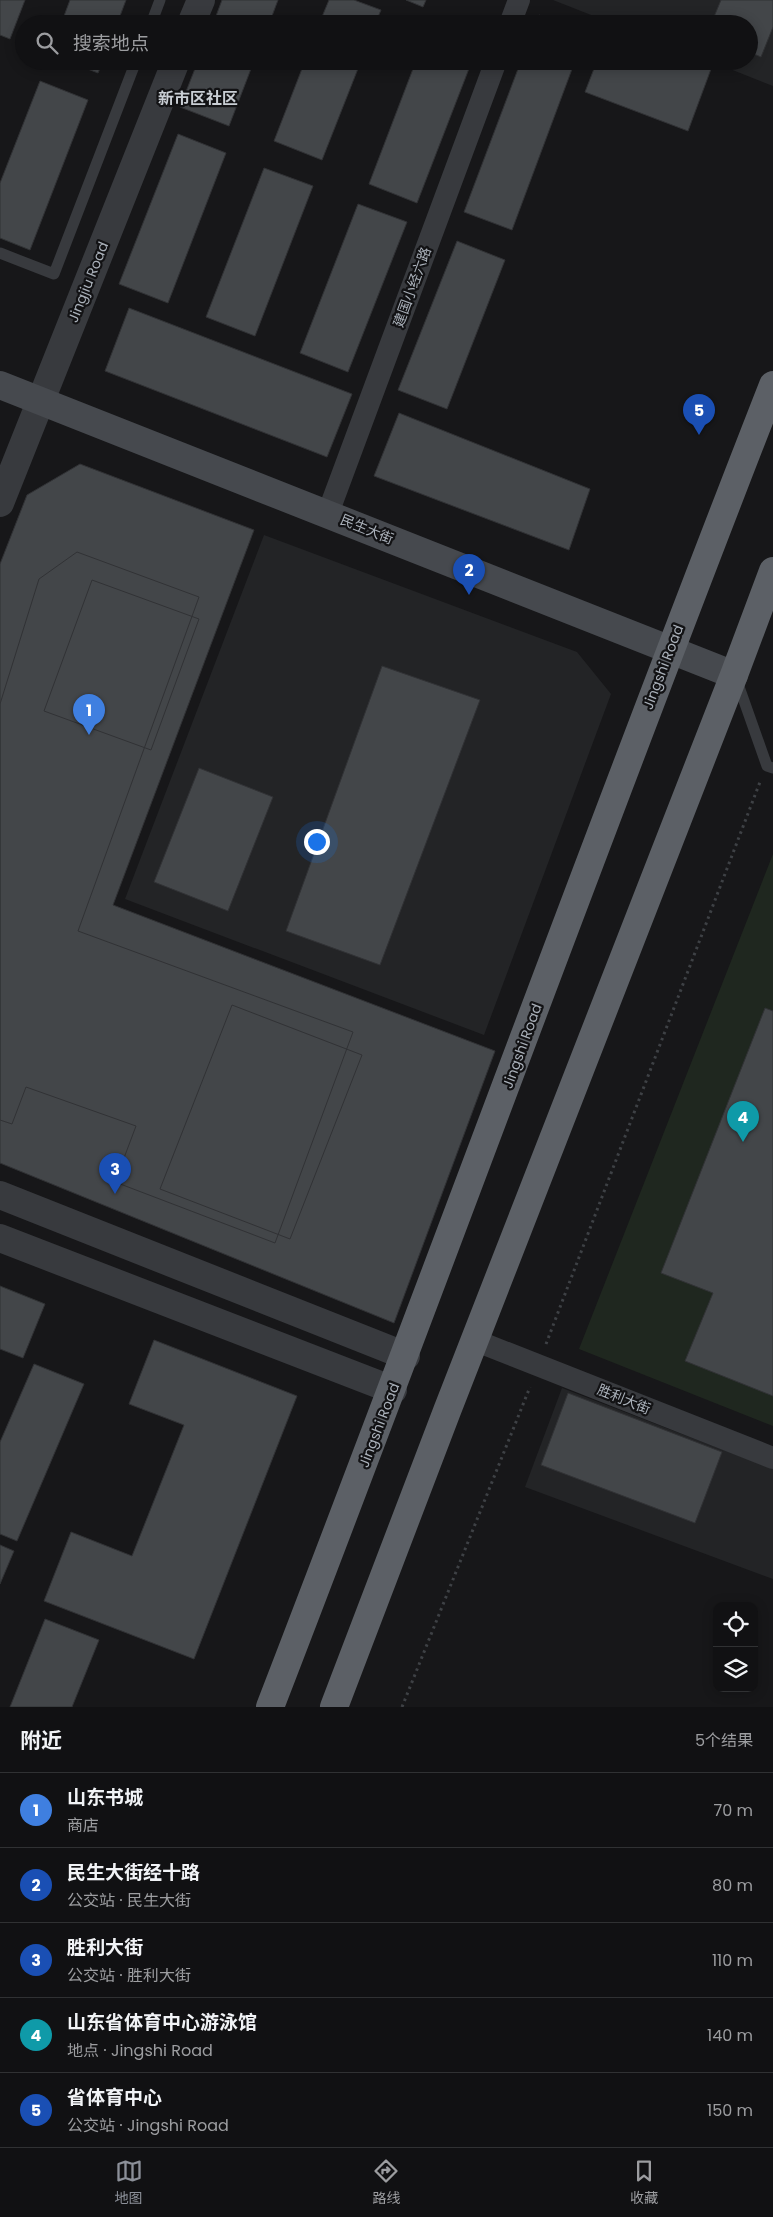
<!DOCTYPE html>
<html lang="zh">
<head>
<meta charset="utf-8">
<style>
	body { margin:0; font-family:Poppins,"Noto Sans SC",sans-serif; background:#1a1a1c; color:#f1f3f6 }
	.controls { position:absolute; right:15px; bottom:15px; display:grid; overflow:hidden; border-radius:10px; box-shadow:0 2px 12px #0003 }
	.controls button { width:45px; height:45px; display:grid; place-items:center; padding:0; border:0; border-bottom:1px solid #303133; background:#111113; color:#f1f3f6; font:25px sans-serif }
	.you { position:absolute; left:316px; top:841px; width:18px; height:18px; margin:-12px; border:4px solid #fff; border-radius:50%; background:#1a73e8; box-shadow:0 0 0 8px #1a73e833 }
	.badge { display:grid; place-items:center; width:32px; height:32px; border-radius:50%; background:#8c9099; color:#fff; font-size:16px; font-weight:700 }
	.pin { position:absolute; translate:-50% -41px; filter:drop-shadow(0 1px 2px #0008) }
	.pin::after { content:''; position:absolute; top:26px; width:18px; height:15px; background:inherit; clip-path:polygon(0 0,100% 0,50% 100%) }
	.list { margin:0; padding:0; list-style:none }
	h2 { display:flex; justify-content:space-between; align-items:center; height:65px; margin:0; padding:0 20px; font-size:21px }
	h2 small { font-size:16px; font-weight:400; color:#9c9da0 }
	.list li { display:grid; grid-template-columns:32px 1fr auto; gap:15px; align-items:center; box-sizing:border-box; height:75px; padding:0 20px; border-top:1px solid #303133 }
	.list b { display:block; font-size:19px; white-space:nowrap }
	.list p { margin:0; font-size:16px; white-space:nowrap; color:#9c9da0 }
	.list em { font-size:16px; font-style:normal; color:#9c9da0 }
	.icon { flex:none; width:28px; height:28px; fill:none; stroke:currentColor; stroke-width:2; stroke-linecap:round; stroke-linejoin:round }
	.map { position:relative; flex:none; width:773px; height:1707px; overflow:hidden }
	.search { position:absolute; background:#111113; box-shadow:0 2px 12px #0003; left:15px; right:15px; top:15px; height:55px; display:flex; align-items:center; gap:12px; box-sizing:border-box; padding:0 18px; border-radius:28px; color:#9c9da0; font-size:19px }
	.sheet { height:440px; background:#111113 }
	nav { display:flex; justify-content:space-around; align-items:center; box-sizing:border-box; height:70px; border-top:1px solid #303133; background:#111113; font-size:14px; color:#9c9da0 }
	nav a { display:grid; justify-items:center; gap:2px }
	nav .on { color:#8c9099 }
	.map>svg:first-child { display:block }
</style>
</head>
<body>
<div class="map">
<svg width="773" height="1707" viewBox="0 0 773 1707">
	<rect width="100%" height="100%" fill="#171719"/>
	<path fill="#232426" d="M553 0H773V86L710 61H749V24H614Z
		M264 535 577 652 611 694 484 1035 125 899Z
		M562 1388 773 1469V1579L525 1487Z"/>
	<path fill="#1f271f" d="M773 854V1426L579 1349Z"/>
	<path fill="#434649" stroke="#313235" d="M0 0H25L10 39 0 35Z
		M70 0H126L117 24H61Z
		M222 0H278L269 24H213Z
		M329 0H354L381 10 375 24H319Z
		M406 0H426L423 7Z
		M721 0H773V27L761 57 749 52V24H711Z
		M539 15 561 24H536Z
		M67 61H103L98 73Z
		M198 61H254L229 126 180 107Z
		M305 61H361L322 160 274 141Z
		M416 61H457L470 66 417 203 369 184Z
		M521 61H575L512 230 464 212Z
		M597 61H689L711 69 688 131 585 92Z
		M40 81 88 100 30 250 0 238V183Z
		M178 134 226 153 168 303 119 284Z
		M264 168 313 186 255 336 206 317Z
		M358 204 407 222 348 372 300 353Z
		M457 241 505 260 447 409 398 390Z
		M129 308 352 394 327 457 105 371Z
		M399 413 590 489 569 550 374 476Z
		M80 464 254 530 113 905 495 1051 394 1323 0 1163V564L27 495Z
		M77 552 199 597 78 931 353 1032 275 1243 115 1182 136 1126 26 1087 12 1124 0 1120V704L39 579Z
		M92 580 199 619 151 750 44 711Z
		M382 666 480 700 380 965 286 931Z
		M199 768 273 797 228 911 154 882Z
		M232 1005 362 1055 290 1239 160 1189Z
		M765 1008 773 1011V1396L685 1361 713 1293 661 1273Z
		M0 1286 45 1304 23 1358 0 1349Z
		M154 1340 297 1396 194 1659 44 1601 71 1532 132 1556 184 1425 129 1404Z
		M34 1364 84 1384 17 1541 0 1534V1442Z
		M568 1393 722 1452 695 1523 541 1465Z
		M0 1545 14 1551 0 1584Z
		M45 1619 99 1640 72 1707H10Z"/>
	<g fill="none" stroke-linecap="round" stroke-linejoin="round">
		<path stroke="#3e4145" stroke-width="3" stroke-dasharray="2.5 4" stroke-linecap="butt" d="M546 1344 760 782
			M402 1707 530 1387"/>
		<path stroke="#383a3e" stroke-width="11" d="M151 24 160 0
			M0 253 54 274 136 61
			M737 681 767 766 773 768"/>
		<path stroke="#383a3e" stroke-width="22" d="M510 24 519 0
			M328 513 496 61
			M474 1340 773 1458"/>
		<path stroke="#383a3e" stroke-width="28" d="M191 24 201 0
			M0 503 176 61
			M0 1195 406 1356
			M0 1238 393 1390"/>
		<path stroke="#46494e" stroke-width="28" d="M0 385 734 675"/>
		<path stroke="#5c6066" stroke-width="28" d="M270 1707C440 1267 601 824 773 385
			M334 1707 447 1411 734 675 773 571"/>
	</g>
	<g text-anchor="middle" stroke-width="4.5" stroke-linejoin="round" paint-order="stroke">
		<g font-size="14" fill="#a9b0b9" stroke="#121214">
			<text transform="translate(88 282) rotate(-68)" y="5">Jingjiu Road</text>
			<text transform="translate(412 287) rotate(-70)" y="5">建国小经六路</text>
			<text transform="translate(367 529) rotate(22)" y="5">民生大街</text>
			<text transform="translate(663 667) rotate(-69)" y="5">Jingshi Road</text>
			<text transform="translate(522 1046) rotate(-70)" y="5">Jingshi Road</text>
			<text transform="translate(624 1399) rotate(22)" y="5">胜利大街</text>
			<text transform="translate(379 1425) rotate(-69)" y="5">Jingshi Road</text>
		</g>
		<g font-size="16" font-weight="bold" fill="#cacfd5" stroke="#121214">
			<text x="198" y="104">新市区社区</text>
		</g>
	</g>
</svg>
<div class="controls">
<button><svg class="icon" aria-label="locate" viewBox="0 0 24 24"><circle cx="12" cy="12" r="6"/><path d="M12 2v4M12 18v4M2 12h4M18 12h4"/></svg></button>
<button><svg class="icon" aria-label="layers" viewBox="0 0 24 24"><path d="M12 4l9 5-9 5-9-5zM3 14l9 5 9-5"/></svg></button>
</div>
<div class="you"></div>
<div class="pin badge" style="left:89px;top:735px;background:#3f7fe0">1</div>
<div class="pin badge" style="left:469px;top:595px;background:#1a4fb4">2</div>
<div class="pin badge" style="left:115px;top:1194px;background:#1a4fb4">3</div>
<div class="pin badge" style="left:743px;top:1142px;background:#0f9aa8">4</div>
<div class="pin badge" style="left:699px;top:435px;background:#1a4fb4">5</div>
<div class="search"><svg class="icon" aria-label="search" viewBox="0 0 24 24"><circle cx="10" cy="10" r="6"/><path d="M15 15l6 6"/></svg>搜索地点</div>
</div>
<section class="sheet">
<h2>附近<small>5个结果</small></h2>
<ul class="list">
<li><span class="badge" style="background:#3f7fe0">1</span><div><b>山东书城</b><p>商店</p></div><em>70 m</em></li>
<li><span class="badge" style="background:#1a4fb4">2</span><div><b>民生大街经十路</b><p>公交站 · 民生大街</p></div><em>80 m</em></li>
<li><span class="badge" style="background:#1a4fb4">3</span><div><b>胜利大街</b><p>公交站 · 胜利大街</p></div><em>110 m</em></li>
<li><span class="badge" style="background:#0f9aa8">4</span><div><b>山东省体育中心游泳馆</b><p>地点 · Jingshi Road</p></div><em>140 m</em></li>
<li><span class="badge" style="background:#1a4fb4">5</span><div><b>省体育中心</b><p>公交站 · Jingshi Road</p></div><em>150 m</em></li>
</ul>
</section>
<nav>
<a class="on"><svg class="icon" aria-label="map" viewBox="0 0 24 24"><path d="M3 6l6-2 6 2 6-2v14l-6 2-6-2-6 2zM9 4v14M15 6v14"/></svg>地图</a>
<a><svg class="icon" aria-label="directions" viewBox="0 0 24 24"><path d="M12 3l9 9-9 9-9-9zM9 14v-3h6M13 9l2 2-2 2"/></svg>路线</a>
<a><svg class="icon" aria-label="saved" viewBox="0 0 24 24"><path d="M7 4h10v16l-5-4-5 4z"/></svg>收藏</a>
</nav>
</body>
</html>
